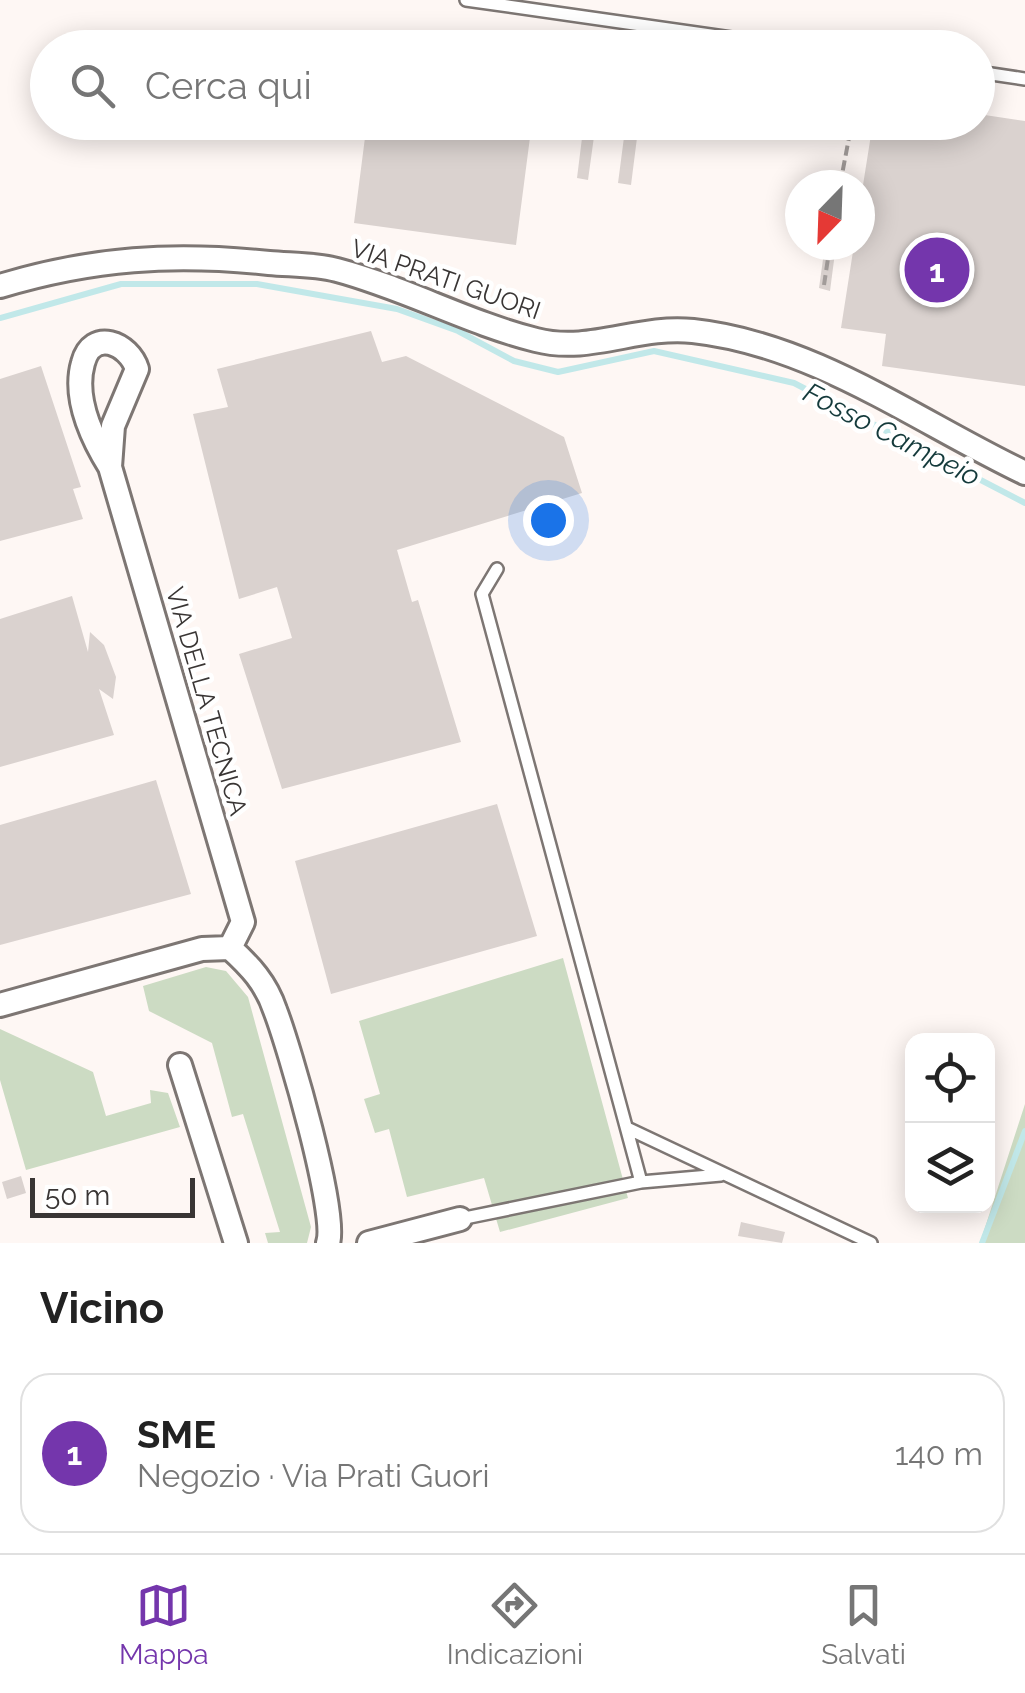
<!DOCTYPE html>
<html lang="it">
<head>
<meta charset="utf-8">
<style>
	body { margin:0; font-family:Raleway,sans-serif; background:#f6f6f6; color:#222 }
	.controls { position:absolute; right:30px; bottom:30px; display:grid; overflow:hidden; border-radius:20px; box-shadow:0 5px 25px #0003 }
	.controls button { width:90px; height:90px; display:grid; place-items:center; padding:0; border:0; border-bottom:2px solid #e0e0e0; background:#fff; color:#222; font:50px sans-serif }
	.compass { position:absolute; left:785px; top:170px; width:90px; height:90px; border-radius:50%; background:#fff; box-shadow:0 5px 25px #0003; rotate:203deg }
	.scale { position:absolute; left:30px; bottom:25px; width:165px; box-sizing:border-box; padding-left:10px; border:5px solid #393534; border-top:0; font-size:28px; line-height:35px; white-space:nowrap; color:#393534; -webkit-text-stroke:8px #fff; paint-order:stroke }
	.you { position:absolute; left:548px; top:520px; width:35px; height:35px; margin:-25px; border:8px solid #fff; border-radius:50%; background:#1a73e8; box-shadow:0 0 0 15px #1a73e833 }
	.badge { display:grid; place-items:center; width:65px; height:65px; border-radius:50%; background:#7436ac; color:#fff; font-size:32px; font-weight:700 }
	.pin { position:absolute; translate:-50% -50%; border:5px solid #fff; box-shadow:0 2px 10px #0006 }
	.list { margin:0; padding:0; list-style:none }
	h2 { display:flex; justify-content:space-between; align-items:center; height:130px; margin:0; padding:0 40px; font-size:42px }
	h2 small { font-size:32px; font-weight:400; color:#767676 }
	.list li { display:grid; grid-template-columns:65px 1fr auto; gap:30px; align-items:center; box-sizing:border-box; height:160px; margin:0 20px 20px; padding:0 20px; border:2px solid #e0e0e0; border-radius:30px }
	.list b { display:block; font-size:38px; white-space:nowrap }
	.list p { margin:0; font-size:32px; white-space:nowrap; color:#767676 }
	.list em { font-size:32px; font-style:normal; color:#767676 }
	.icon { flex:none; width:55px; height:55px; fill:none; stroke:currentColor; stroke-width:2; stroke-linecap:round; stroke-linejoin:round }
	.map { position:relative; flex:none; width:1025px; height:1243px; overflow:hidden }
	.search { position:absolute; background:#fff; box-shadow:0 5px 25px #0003; left:30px; right:30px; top:30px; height:110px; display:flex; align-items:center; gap:25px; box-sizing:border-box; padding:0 35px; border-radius:55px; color:#767676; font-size:38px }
	.sheet { height:310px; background:#fff }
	nav { display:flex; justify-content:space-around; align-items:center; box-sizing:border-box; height:140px; border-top:2px solid #e0e0e0; background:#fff; font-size:28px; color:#767676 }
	nav a { display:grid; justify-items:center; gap:5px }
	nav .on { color:#7436ac }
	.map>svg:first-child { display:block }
</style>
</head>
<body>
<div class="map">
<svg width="1025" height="1243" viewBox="0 0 1025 1243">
	<rect width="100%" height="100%" fill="#fef7f4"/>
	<path fill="#ccdbc3" d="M563 958 628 1198 500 1232 484 1178 407 1197 389 1129 375 1133 364 1099 380 1094 359 1021Z
		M206 967 226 971 248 997 311 1227 307 1243H268L265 1233 280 1232 243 1114 232 1117 212 1043 149 1011 143 986Z
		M0 1029 93 1072 106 1116 151 1103 150 1090 168 1093 180 1127 26 1170 0 1080Z
		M1025 1104V1243H980Z"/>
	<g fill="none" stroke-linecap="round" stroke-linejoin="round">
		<path stroke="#c1e8e9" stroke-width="6" d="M0 318 121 284H257L397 309 458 331 514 361 558 372 654 351 794 383 1025 503
			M982 1243 1025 1131"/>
	</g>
	<path fill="#dad2cf" d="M379 31 481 45V48H377Z
		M978 114 1025 121V386L882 366 886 334 841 328 854 245H860V204L873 122H978Z
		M367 122H532L516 245 354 223Z
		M584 122H596L588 180 577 178Z
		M626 122H639L631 185 618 183Z
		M825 245H836L830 291 819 288Z
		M371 331 382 362 406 356 564 437 582 493 397 550 412 602 418 600 461 742 282 789 239 654 292 638 277 587 239 599 193 414 228 407 217 369Z
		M41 366 81 487 73 489 83 519 0 541V379Z
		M72 596 88 652 90 632 104 645 116 677 113 699 99 689 114 735 0 767V619Z
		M156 780 191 894 0 945V825Z
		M497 804 537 936 331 994 295 861Z
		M21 1176 26 1193 7 1199 2 1182Z
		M741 1222 785 1232 782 1243 738 1236Z"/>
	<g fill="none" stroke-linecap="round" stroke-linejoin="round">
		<defs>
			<path id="lane" d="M466 0 802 48
				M978 72 1025 79
				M627 1128 871 1243
				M641 1182 721 1175
				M460 1219 641 1182 482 594 497 569"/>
			<path id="street" d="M0 286C93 258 173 253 269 263 291 265 315 264 337 270 405 288 468 323 536 340 590 354 638 325 693 331 814 344 918 422 1025 473
				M110 467 113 426 137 369C129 343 92 328 83 363 73 398 92 438 110 467L243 922 230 948
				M0 1005 202 949 230 948C250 966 266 983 275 1010 289 1046 338 1214 328 1243
				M180 1065 236 1243
				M369 1243 460 1219"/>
		</defs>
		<use href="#lane" stroke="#7d7673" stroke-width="16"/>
		<use href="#street" stroke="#7d7673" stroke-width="28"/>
		<path stroke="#a29c9a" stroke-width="4" stroke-dasharray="10 5" stroke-linecap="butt" d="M732 122 744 127
			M840 185 852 122
			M824 285 830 245"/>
		<use href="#lane" stroke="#fff" stroke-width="11"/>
		<use href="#street" stroke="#fff" stroke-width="22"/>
	</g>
	<g text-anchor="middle" stroke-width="9" stroke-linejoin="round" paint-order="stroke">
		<g font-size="25" fill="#393534" stroke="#fff">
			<text transform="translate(446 279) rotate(19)" y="9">VIA PRATI GUORI</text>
			<text transform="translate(207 701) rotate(74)" y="9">VIA DELLA TECNICA</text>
		</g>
		<g font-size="28" font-style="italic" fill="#143a3b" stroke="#fff">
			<text transform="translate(892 434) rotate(27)" y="10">Fosso Campeio</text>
		</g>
	</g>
</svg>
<div class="controls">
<button><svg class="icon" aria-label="locate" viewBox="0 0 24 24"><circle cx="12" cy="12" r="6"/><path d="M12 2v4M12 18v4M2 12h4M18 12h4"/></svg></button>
<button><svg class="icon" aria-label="layers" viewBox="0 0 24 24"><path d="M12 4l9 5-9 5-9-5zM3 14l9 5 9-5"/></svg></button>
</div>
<svg class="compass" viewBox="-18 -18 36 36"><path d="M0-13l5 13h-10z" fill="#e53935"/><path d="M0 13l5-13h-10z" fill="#767676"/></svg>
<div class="scale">50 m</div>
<div class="you"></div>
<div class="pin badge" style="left:937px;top:270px">1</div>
<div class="search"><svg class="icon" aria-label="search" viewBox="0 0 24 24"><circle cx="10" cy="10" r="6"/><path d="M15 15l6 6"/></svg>Cerca qui</div>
</div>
<section class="sheet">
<h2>Vicino<small></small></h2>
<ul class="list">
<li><span class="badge">1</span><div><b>SME</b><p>Negozio · Via Prati Guori</p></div><em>140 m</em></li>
</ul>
</section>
<nav>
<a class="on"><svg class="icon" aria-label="map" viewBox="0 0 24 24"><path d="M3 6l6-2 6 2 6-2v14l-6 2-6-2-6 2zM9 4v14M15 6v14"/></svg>Mappa</a>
<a><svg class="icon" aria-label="directions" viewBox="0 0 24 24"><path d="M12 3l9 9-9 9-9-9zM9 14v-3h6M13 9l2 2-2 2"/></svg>Indicazioni</a>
<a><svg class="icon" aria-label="saved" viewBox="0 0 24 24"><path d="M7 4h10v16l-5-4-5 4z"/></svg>Salvati</a>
</nav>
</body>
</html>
